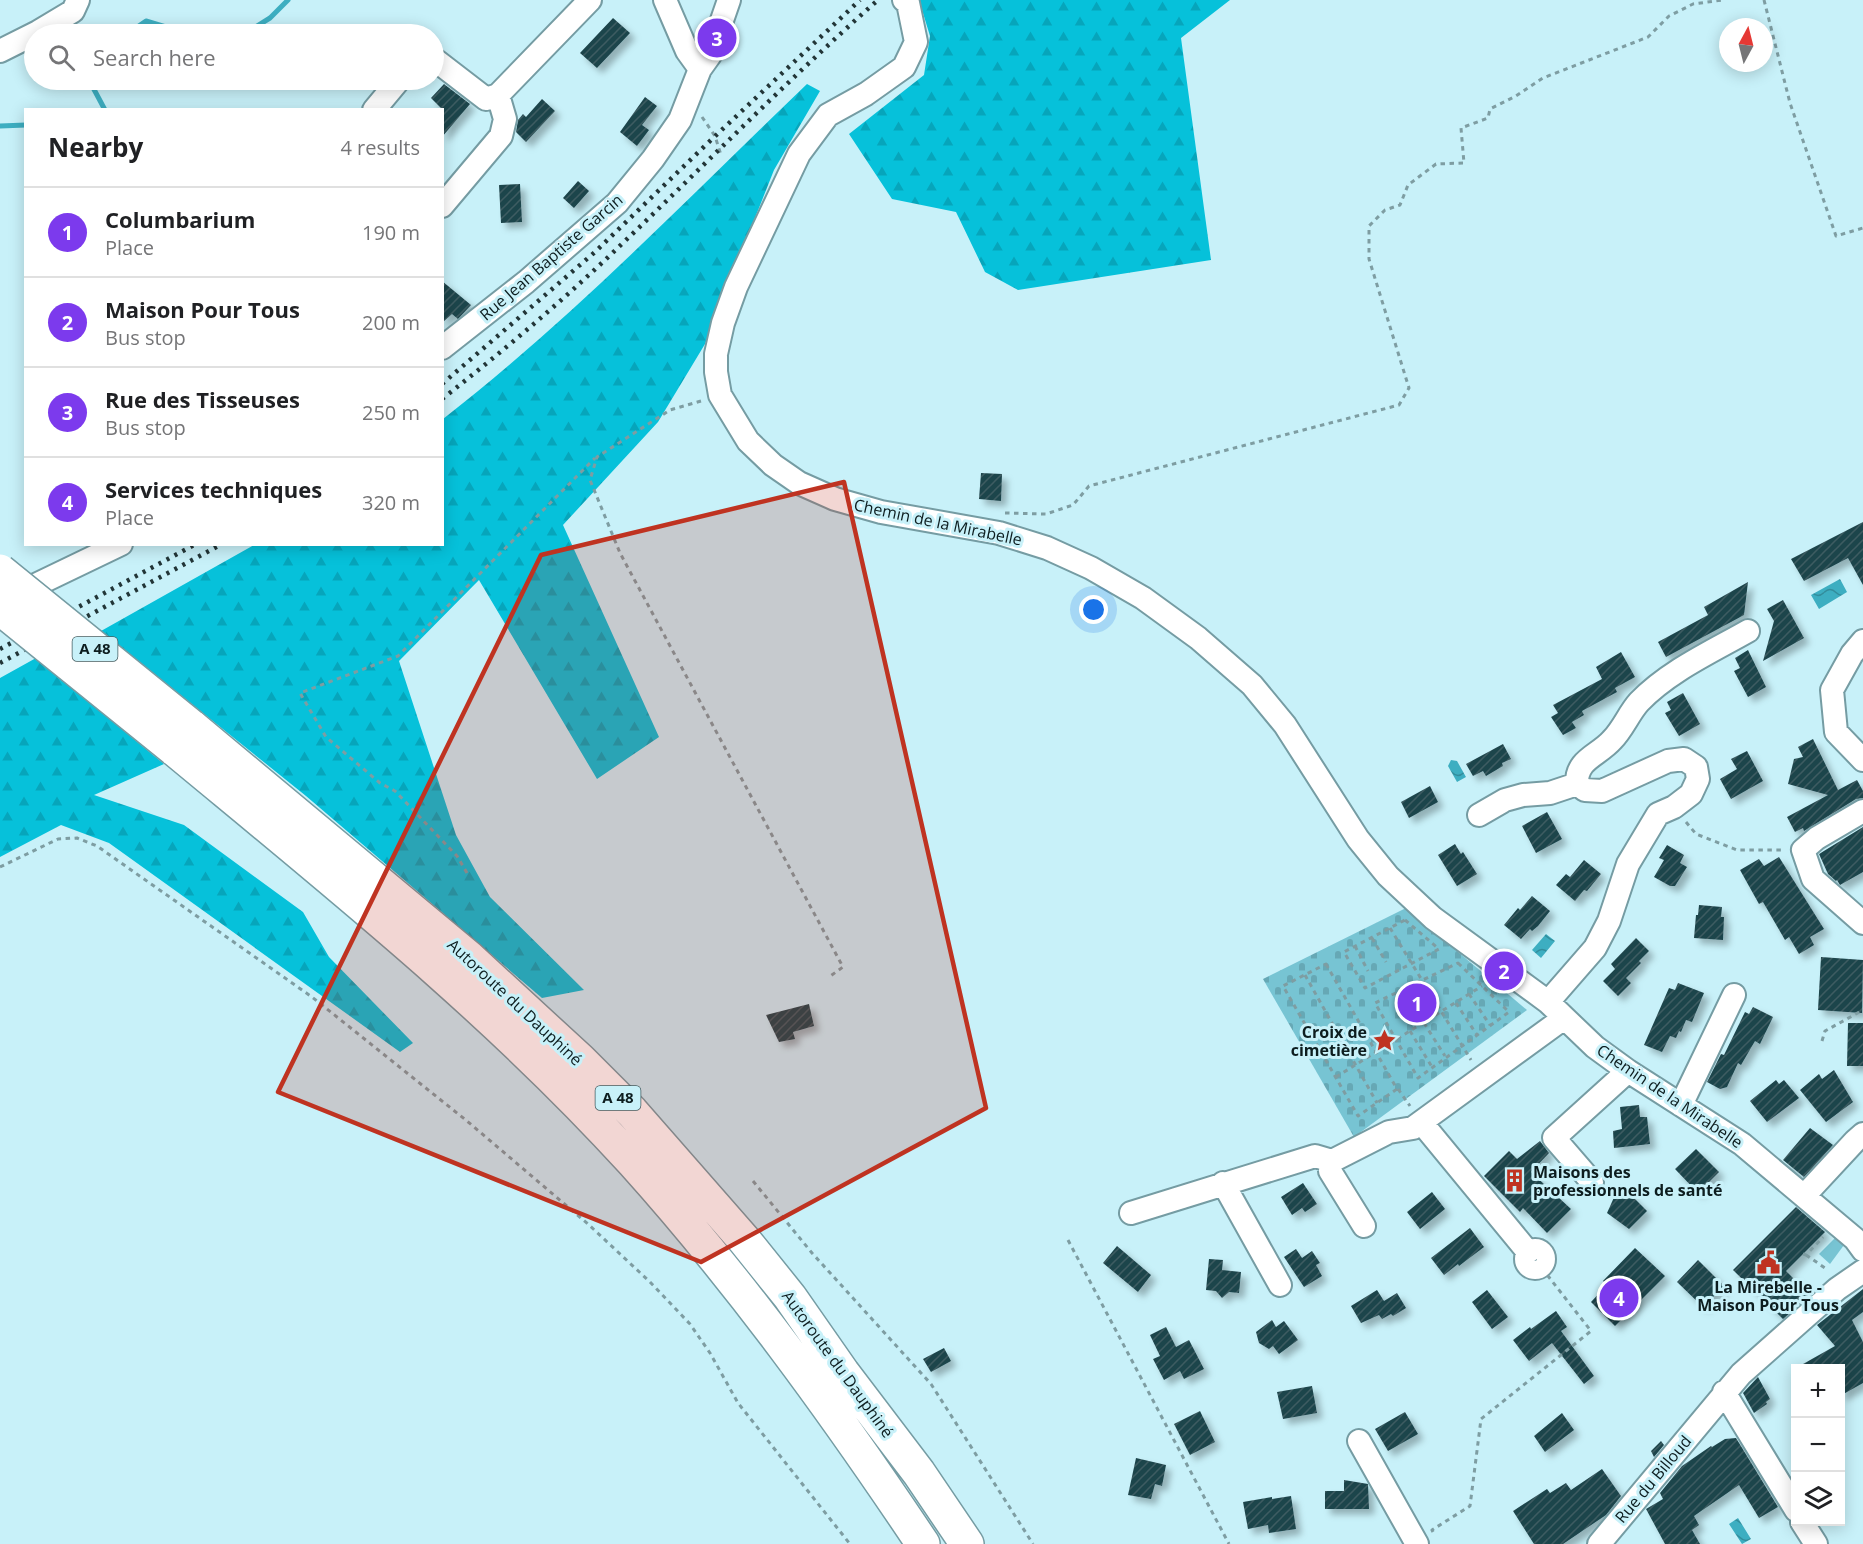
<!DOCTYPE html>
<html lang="en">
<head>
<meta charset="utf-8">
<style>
	body { margin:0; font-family:"Open Sans",sans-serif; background:#f6f6f6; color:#202124 }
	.controls { position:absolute; right:18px; bottom:18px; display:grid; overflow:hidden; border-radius:0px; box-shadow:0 3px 15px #0003 }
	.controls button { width:54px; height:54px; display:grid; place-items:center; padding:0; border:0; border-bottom:2px solid #e0e0e0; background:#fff; color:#202124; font:30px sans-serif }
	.compass { position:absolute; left:1719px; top:18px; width:54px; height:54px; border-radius:50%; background:#fff; box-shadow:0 3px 15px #0003; rotate:7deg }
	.you { position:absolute; left:1094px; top:610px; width:21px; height:21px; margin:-15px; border:4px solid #fff; border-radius:50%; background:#1a73e8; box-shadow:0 0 0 9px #1a73e833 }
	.badge { display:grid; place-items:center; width:39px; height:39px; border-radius:50%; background:#7c3aed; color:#fff; font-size:20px; font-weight:700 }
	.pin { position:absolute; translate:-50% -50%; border:3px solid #fff; box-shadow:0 2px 6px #0006 }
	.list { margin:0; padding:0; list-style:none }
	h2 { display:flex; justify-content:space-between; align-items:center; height:78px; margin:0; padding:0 24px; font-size:26px }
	h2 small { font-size:20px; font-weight:400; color:#757577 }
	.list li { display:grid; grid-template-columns:39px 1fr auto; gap:18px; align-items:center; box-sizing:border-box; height:90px; padding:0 24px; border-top:2px solid #e0e0e0 }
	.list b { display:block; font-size:22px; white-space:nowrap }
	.list p { margin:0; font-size:20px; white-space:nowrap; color:#757577 }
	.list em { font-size:20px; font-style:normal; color:#757577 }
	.icon { flex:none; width:33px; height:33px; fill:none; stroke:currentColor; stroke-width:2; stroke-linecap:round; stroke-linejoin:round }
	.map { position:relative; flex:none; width:1863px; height:1544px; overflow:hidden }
	.search { position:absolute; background:#fff; box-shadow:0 3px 15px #0003; left:24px; top:24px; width:420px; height:66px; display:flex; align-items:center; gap:15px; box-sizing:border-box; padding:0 21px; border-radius:33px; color:#757577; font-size:22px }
	.panel { position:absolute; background:#fff; box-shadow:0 3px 15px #0003; left:24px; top:108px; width:420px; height:438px; border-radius:0px }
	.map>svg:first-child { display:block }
</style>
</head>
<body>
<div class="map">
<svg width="1863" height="1544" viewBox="0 0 1863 1544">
	<defs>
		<pattern id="forest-firs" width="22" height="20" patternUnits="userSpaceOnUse" patternTransform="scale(1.5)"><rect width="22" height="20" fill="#06c1da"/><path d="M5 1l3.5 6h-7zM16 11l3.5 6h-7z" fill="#06a5bb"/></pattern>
		<pattern id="cemetery-stones" width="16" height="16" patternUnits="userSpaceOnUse" patternTransform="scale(1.5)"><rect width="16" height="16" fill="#77c4d3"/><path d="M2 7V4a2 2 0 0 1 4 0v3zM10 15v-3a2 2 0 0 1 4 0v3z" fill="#66a8b5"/></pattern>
		<pattern id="water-waves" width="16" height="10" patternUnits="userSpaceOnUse" patternTransform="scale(1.5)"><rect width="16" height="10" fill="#3daec1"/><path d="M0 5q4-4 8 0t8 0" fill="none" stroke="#328d9c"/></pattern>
		<pattern id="building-hatch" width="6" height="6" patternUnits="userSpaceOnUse" patternTransform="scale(1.5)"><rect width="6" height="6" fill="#1f444b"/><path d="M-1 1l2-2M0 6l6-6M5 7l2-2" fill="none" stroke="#3d5c62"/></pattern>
		<filter id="shadow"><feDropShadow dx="5.5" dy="5.5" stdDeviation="3" flood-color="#0004"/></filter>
	</defs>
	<rect width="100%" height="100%" fill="#c8f1f9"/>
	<path fill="#77c4d3" d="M1836 1237 1844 1245 1830 1264 1819 1254Z"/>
	<path fill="url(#forest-firs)" d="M919 0H1230L1181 38 1211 260 1018 290 985 272 956 212 892 199 849 134 924 75 930 36Z
		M807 84 820 91 774 170 705 344 658 422 563 525 659 737 597 779 479 580 399 661 456 835 490 897 584 990 542 998 306 796 101 631 254 545 442 544 443 419C573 318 688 198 807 84Z
		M36 658 164 764 94 795 184 825 303 912 329 957 413 1043 400 1052 109 843 61 825 0 857V678Z"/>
	<path fill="url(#cemetery-stones)" d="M1406 908 1527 1010 1354 1137 1263 979Z"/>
	<path fill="url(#water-waves)" d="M1840 579 1847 592 1819 609 1811 595Z
		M1451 760 1457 761 1466 777 1457 782 1448 766Z
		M1546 934 1555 941 1541 958 1532 950Z
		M1738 1518 1751 1539 1742 1544 1729 1524Z"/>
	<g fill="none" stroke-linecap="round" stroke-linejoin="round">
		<path stroke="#3daec1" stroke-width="5" d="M127 34 146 21 189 34
			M244 34 270 18 288 0
			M89 80 105 110
			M0 126 26 125"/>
	</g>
	<path fill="url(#building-hatch)" filter="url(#shadow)" d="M613 18 630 33 597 68 580 53Z
		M444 84 470 104 442 137V109L431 98Z
		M645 97 657 106 642 125 649 130 637 146 620 132Z
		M542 99 555 111 526 142 516 132 518 120 523 114 526 117Z
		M578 181 589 191 574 208 563 198Z
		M520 184 522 222 501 223 499 185Z
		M442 281 471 305 458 319 452 314 442 323Z
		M981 473 1002 474 1001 501 979 499Z
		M1863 522V585L1848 558 1804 581 1791 559Z
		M1748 582 1744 615 1666 657 1658 642 1708 615 1704 607Z
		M1783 600 1804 638 1763 661 1774 621 1767 609Z
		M1748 650 1766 687 1748 697 1734 671 1740 668 1735 658Z
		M1621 652 1635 677 1615 688 1617 692 1582 711 1584 715 1572 722 1576 728 1563 735 1551 717 1558 713 1553 705 1602 679 1596 667Z
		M1683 693 1700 724 1679 736 1665 713 1671 710 1667 702Z
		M1813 739 1838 790 1857 780 1863 791V798L1856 799 1804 831 1803 828 1795 832 1787 817 1828 795 1788 784 1794 759 1803 757 1798 747Z
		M1503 744 1511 759 1502 763 1503 766 1486 776 1483 771 1473 776 1466 764Z
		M1747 751 1763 781 1731 799 1720 779 1737 769 1731 759Z
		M1430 786 1438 802 1409 818 1401 802Z
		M1547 812 1562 839 1536 853 1522 826Z
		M1863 827V872L1840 885 1837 880 1836 881 1828 874 1819 854Z
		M1455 844 1461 854 1463 852 1477 874 1457 886 1438 855Z
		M1667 845 1684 855 1680 863 1687 867 1675 886H1670L1654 877 1664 860 1659 858Z
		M1779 857 1824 929 1810 937 1814 945 1799 954 1789 937 1785 940 1763 902 1759 904 1740 870 1759 859 1764 866Z
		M1584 860 1601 874 1587 891 1584 890 1575 901 1556 885 1566 874 1570 877Z
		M1532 896 1550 911 1538 926 1532 931 1530 929 1521 939 1504 925 1518 908 1520 910Z
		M1699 905 1722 907 1721 917H1724L1723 940 1694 938 1696 915H1698Z
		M1636 938 1649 951 1639 961 1641 963 1626 978 1631 983 1618 996 1603 981 1615 969 1611 964Z
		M1821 957 1863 960 1862 1013 1818 1010Z
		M1678 983 1704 993 1692 1022 1686 1020 1681 1032 1679 1031 1676 1038 1670 1036 1662 1052 1644 1045 1669 988 1675 990Z
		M809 1004 814 1026 793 1032 795 1039 779 1042 766 1015Z
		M1753 1007 1773 1017 1760 1044 1755 1041 1741 1065 1738 1063 1727 1087 1720 1089 1707 1082 1721 1054 1724 1055 1745 1012 1749 1014Z
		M1848 1023H1863V1066H1847Z
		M1834 1070 1853 1102 1826 1122 1800 1090 1819 1074 1822 1079Z
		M1776 1080 1779 1084 1784 1080 1799 1098 1767 1122 1750 1101Z
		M1639 1105 1640 1117H1647L1650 1144 1614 1148 1613 1131 1622 1129 1620 1107Z
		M1810 1128 1833 1145 1804 1177 1783 1160Z
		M1540 1141 1549 1153 1531 1172 1571 1209 1547 1233 1523 1208 1520 1212 1484 1176 1509 1151 1517 1159Z
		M1696 1149 1719 1172 1698 1193 1675 1169Z
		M1303 1183 1317 1204 1305 1212 1302 1208 1292 1215 1281 1197Z
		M1620 1184 1647 1211 1629 1229 1607 1213Z
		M1432 1192 1445 1209 1420 1229 1407 1212Z
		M1796 1207 1825 1232 1786 1271 1810 1295 1783 1319 1733 1270Z
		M1470 1228 1484 1247 1459 1266 1458 1264 1444 1275 1431 1258Z
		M1117 1246 1151 1275 1138 1292 1103 1263Z
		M1635 1248 1665 1276 1615 1326 1591 1302 1607 1285 1603 1281Z
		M1296 1249 1302 1258 1312 1251 1320 1263 1316 1265 1322 1276 1304 1287 1284 1257Z
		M1209 1259 1223 1260 1222 1270 1241 1272 1239 1293 1229 1292 1222 1298 1216 1291 1206 1290Z
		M1698 1260 1724 1286 1703 1307 1677 1282Z
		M1863 1289V1312L1852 1320 1863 1342V1383L1840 1396V1368H1796L1835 1346 1817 1325Z
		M1377 1290 1384 1301 1397 1293 1406 1308 1393 1316 1391 1314 1382 1319 1379 1315 1361 1323 1351 1306Z
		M1487 1290 1508 1317 1492 1329 1472 1302Z
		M1556 1311 1567 1327 1561 1331 1594 1376 1584 1384 1552 1343 1529 1361 1513 1340 1530 1327 1531 1329Z
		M1272 1320 1276 1327 1284 1321 1298 1340 1279 1354 1273 1346 1269 1349 1259 1343 1256 1332Z
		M1166 1327 1176 1347 1189 1340 1204 1369 1184 1379 1180 1371 1164 1380 1153 1359 1160 1356 1150 1335Z
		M944 1348 951 1361 931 1372 923 1359Z
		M1758 1377 1770 1399 1766 1402 1767 1404 1754 1413 1743 1393Z
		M1312 1386 1317 1413 1283 1419 1277 1392Z
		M1200 1411 1215 1442 1190 1455 1174 1424Z
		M1405 1412 1418 1434 1388 1451 1375 1429Z
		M1562 1413 1574 1430 1545 1452 1534 1436Z
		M1736 1438 1778 1507 1759 1518 1739 1485 1694 1516 1699 1525 1692 1530 1700 1544H1665L1646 1509 1663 1499 1660 1493 1682 1466 1711 1446 1712 1447 1725 1439Z
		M1661 1441 1664 1445 1654 1457 1651 1451Z
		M1136 1458 1166 1465 1162 1486 1155 1484 1151 1499 1128 1495Z
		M1602 1469 1621 1496 1606 1515 1563 1544H1534L1513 1511 1547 1489 1550 1493 1566 1483 1571 1490Z
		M1344 1480 1368 1484 1369 1509H1325V1491H1344Z
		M1291 1496 1296 1529 1269 1533 1268 1525 1248 1529 1243 1502 1272 1497V1499Z"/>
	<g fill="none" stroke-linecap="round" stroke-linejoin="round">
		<defs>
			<path id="minor" d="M665 0 687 51 700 69
				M904 0 908 3 916 42 904 67 866 94 828 115 799 154 736 287 723 323 716 354V372L720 395 748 441 773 465 799 483 835 499 881 512 999 533 1047 548 1091 568 1143 598 1198 638 1252 685 1285 725 1358 839 1388 876 1433 918 1548 1002 1595 1047 1628 1071 1742 1144 1855 1239 1863 1250
				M0 51 38 32 73 11 78 0
				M434 59 486 99 498 95 590 0
				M374 110 399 80
				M442 206 501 136 505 119 498 95
				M442 348 526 282 617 203 653 159 680 120 700 69 710 55 729 0
				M15 595 121 544
				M1863 641 1852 654 1832 690 1836 732 1863 760
				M1863 811 1817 838 1803 850 1813 879 1863 923
				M1479 815 1505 800 1523 795 1550 793 1577 784
				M1548 1002 1595 948 1609 921 1628 864 1658 814 1674 807 1691 794 1698 779 1696 767 1684 759 1668 761 1602 791 1585 790 1577 784C1576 759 1598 756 1612 740 1623 729 1629 713 1639 702 1669 671 1711 652 1748 631
				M1681 1105 1734 995
				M1421 1122 1528 1252
				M1332 1161 1330 1171 1364 1226
				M1592 1182 1554 1138 1628 1071
				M1223 1183 1280 1285
				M1804 1196 1855 1141 1863 1134
				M1131 1213 1315 1156 1332 1161 1389 1132 1413 1128 1564 1018
				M1526 1259a9 9 0 1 1 18 0a9 9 0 1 1-18 0Z
				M1724 1392 1796 1510
				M1359 1441 1417 1544
				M1802 1522 1816 1544
				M1599 1544 1741 1374 1837 1289 1863 1271"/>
			<path id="highway" d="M191 726 468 957 580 1060 632 1112 745 1241 790 1297 843 1373 919 1473 967 1544
				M174 749C332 880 494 1009 633 1162 740 1281 834 1411 923 1544"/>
		</defs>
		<use href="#minor" stroke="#759ca3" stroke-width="26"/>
		<use href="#highway" stroke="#759ca3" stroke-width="36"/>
		<path stroke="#7e9da2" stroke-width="3" stroke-dasharray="4.5 4.5" stroke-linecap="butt" d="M1764 0 1790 103 1836 236 1863 228
			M702 117 715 136 721 155
			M701 401 670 410 597 457 590 480 620 553 843 967 829 977
			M1005 513 1046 514 1073 505 1089 486 1399 405 1409 388 1369 259V226L1385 210 1400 205 1408 185 1436 164 1464 163 1461 128 1488 118 1490 109 1516 96 1543 78 1648 37 1669 16 1693 4 1723 0
			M1686 822 1696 834 1737 850H1785
			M0 867 58 839 77 838 97 846 312 997 467 1121 588 1224 650 1282 690 1324 710 1353 738 1403 850 1544
			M467 873 457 856 395 791 380 783 326 737 300 693 398 656 595 458
			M1405 920 1439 949 1365 988 1344 952Z
			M1390 928 1471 1060
			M1372 938 1386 962
			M1355 946 1368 971
			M1458 963 1509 1012 1418 1078 1375 1003Z
			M1326 964 1397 1089 1358 1116 1283 986Z
			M1305 975 1377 1103
			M1469 994 1490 1025
			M1456 1003 1477 1035
			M1424 1023 1445 1056
			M1410 1031 1432 1067
			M1822 1041 1825 1031 1863 1010
			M1336 1077 1482 986
			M1398 1089 1410 1106
			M753 1181 812 1253 931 1384 1033 1544
			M1068 1240 1229 1544
			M1803 1254 1806 1255 1823 1237
			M1806 1255 1828 1270
			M1433 1532 1432 1530 1470 1506 1481 1419 1591 1331 1541 1267"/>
		<use href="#minor" stroke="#fff" stroke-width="22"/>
		<use href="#highway" stroke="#fff" stroke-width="33"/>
		<path stroke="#223537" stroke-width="4.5" stroke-dasharray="3 6" stroke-linecap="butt" d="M442 384 595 252 711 140 860 0
			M442 399C498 355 553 309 605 260 696 174 784 83 878 0
			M0 649 196 544
			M0 663 222 544"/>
		<defs>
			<path id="highway-bridge" d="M0 571 191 726
				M0 608 174 749"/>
		</defs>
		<use href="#highway-bridge" stroke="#759ca3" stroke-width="36" stroke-linecap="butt"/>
		<use href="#highway-bridge" stroke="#fff" stroke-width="33"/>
	</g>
	<path fill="#bf3321" fill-opacity="0.2" stroke="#bf3321" stroke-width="4.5" stroke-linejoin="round" d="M844 482 986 1108 701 1262 278 1092 541 555Z"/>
	<defs>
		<symbol id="sight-bare" viewBox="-9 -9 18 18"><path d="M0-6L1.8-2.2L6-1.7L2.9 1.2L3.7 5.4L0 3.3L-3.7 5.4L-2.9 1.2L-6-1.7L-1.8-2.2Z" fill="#bf3321" stroke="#c8f1f9" stroke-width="2.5" paint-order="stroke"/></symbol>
		<symbol id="building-bare" viewBox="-9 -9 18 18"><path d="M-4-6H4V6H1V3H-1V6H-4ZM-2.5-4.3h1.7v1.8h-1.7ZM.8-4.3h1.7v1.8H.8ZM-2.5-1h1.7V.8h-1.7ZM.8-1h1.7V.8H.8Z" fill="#bf3321" stroke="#c8f1f9" stroke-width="2.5" paint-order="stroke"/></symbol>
		<symbol id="civic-bare" viewBox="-9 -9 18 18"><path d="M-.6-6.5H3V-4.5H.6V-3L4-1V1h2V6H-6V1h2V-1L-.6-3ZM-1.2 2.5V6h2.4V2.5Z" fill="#bf3321" stroke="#c8f1f9" stroke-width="2.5" paint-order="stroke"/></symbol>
	</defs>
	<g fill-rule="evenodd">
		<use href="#sight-bare" x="1368" y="1024" width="33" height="33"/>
		<use href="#building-bare" x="1498" y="1164" width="33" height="33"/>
		<use href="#civic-bare" x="1752" y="1246" width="33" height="33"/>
	</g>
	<g text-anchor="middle" stroke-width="6" stroke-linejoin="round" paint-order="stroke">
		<g fill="#c8f1f9" stroke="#455d60" stroke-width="1.5">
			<rect x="72.5" y="637" width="45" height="24" rx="4.5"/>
			<rect x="595.5" y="1086" width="45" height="24" rx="4.5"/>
		</g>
		<g font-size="15" font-weight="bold" fill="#0d1d1f">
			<text x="95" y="654">A 48</text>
			<text x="618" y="1103">A 48</text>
		</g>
		<g font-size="16" fill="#0d1d1f" stroke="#c8f1f9">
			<text transform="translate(551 257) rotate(-41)" y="6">Rue Jean Baptiste Garcin</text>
			<text transform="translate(938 522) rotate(12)" y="6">Chemin de la Mirabelle</text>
			<text transform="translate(515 1002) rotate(43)" y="6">Autoroute du Dauphiné</text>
			<text transform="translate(1670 1096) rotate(34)" y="6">Chemin de la Mirabelle</text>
			<text transform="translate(838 1364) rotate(54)" y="6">Autoroute du Dauphiné</text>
			<text transform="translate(1653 1479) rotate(-50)" y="6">Rue du Billoud</text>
		</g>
		<g font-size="16" font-weight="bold" fill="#0d1d1f" stroke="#c8f1f9" text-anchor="end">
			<text x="1367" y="1038">Croix de<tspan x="1367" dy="18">cimetière</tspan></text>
			<text x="1533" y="1178" text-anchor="start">Maisons des<tspan x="1533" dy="18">professionnels de santé</tspan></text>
			<text x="1768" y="1293" text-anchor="middle">La Mirebelle -<tspan x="1768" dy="18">Maison Pour Tous</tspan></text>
		</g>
	</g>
</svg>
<div class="controls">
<button>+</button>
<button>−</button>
<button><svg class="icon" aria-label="layers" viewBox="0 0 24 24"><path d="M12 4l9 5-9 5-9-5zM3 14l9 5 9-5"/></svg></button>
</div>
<svg class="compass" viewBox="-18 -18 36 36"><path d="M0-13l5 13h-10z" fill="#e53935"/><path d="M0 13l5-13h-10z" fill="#757577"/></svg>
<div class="you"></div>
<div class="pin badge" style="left:1417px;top:1003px">1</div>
<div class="pin badge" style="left:1504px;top:971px">2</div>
<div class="pin badge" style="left:717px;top:38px">3</div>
<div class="pin badge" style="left:1619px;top:1298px">4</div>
<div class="search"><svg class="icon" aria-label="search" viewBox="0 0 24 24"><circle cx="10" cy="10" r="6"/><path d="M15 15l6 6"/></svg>Search here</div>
<section class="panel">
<h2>Nearby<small>4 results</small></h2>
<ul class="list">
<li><span class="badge">1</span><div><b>Columbarium</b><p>Place</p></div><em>190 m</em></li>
<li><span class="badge">2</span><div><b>Maison Pour Tous</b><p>Bus stop</p></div><em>200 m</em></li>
<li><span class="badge">3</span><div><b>Rue des Tisseuses</b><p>Bus stop</p></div><em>250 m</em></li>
<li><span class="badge">4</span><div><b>Services techniques</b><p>Place</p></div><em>320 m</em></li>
</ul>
</section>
</div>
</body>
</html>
